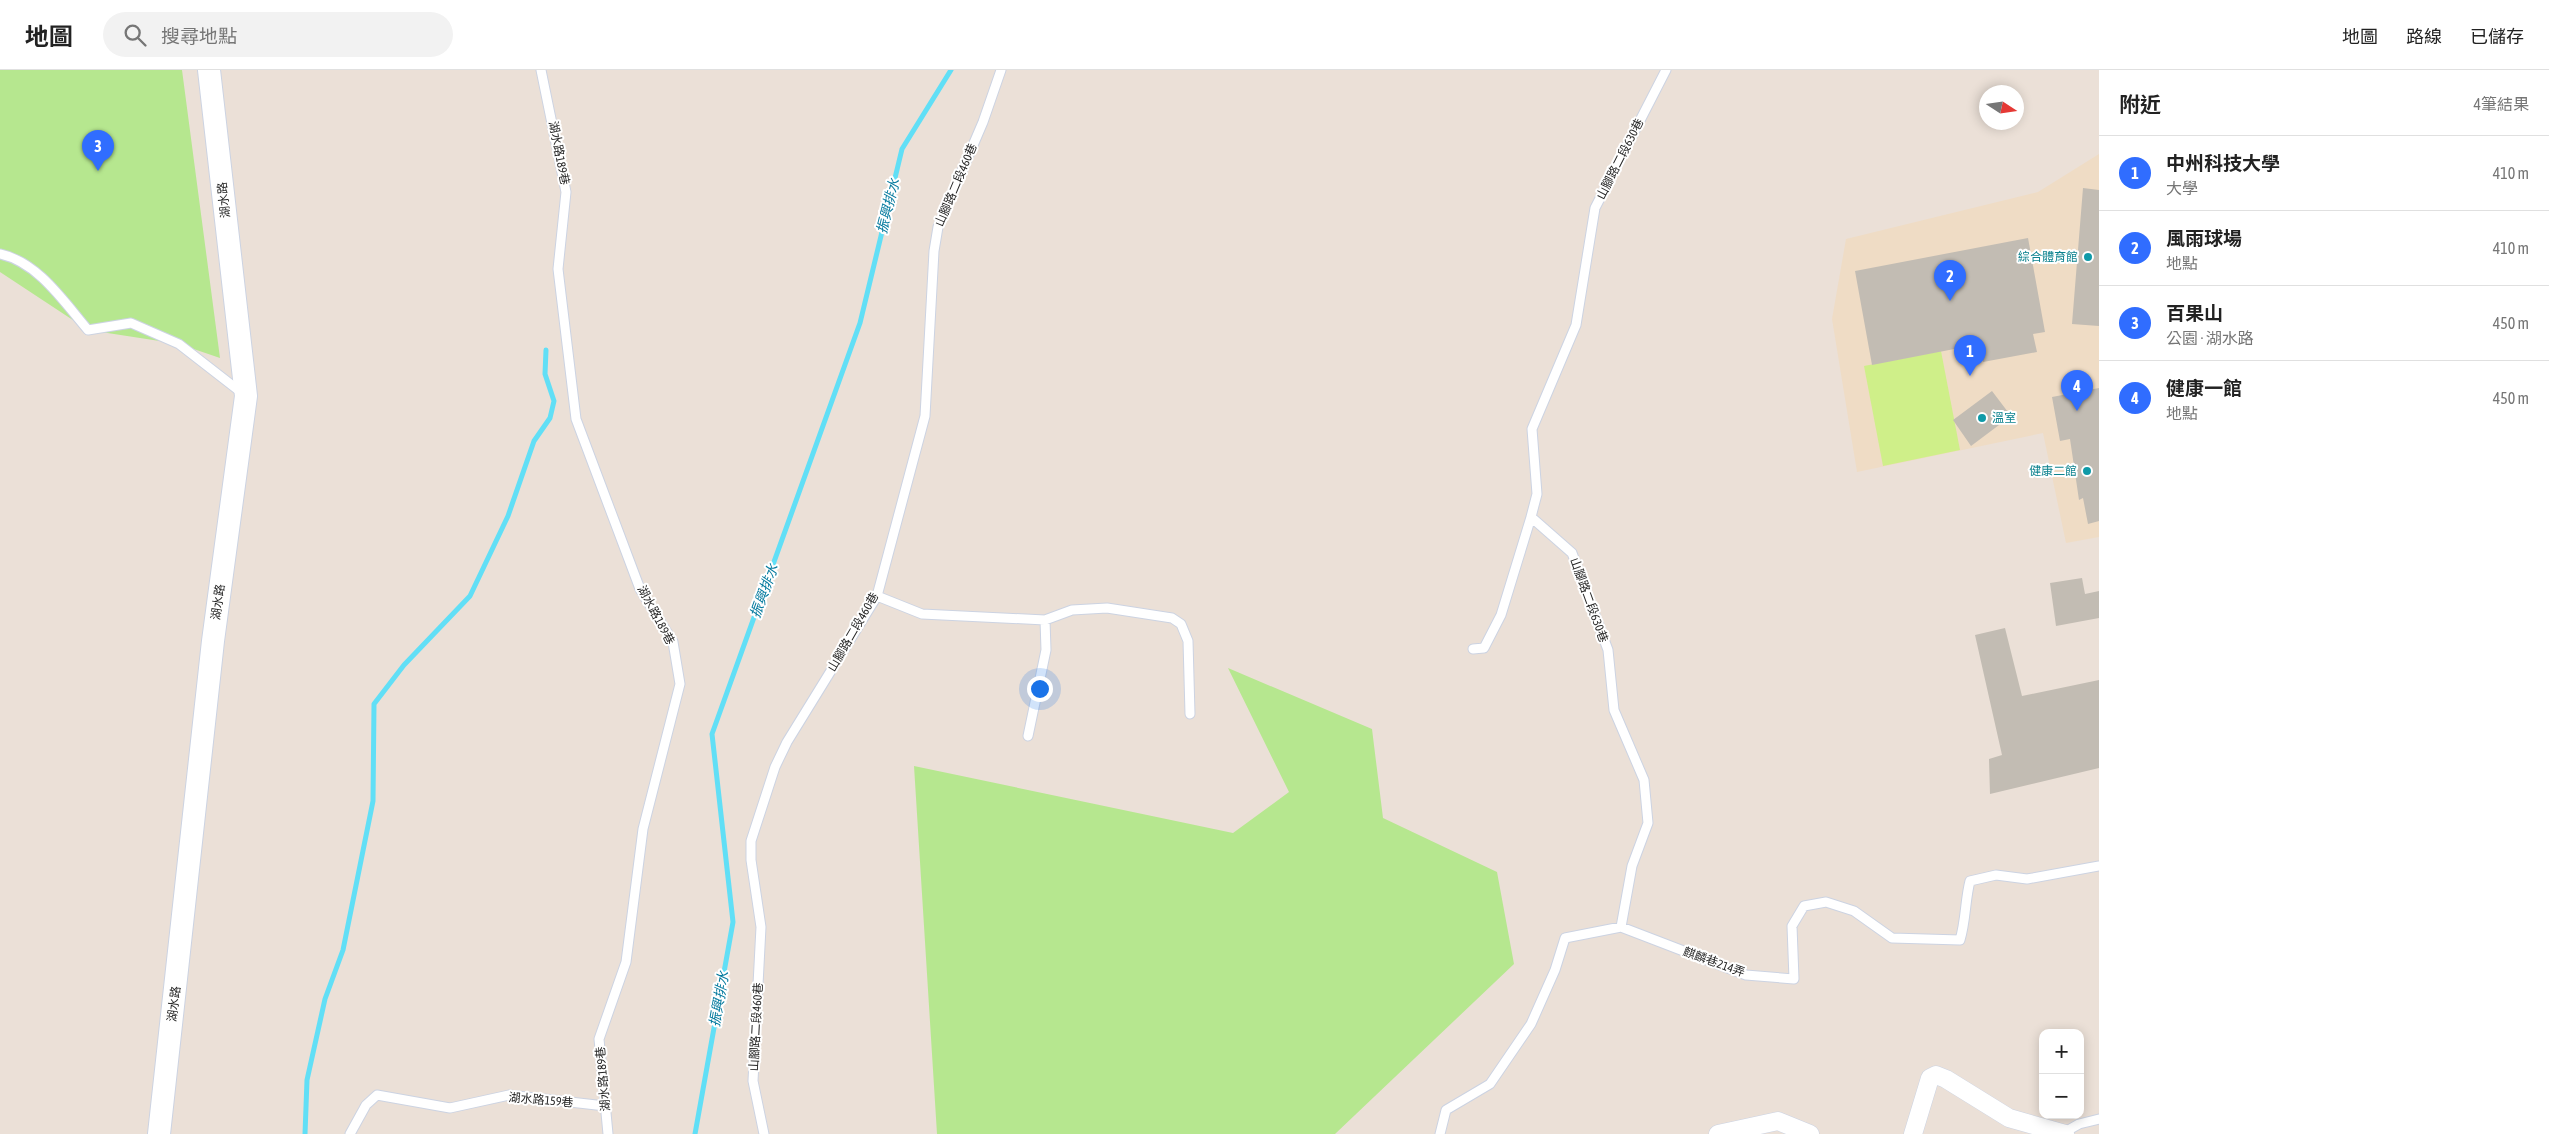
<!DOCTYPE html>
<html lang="zh-TW">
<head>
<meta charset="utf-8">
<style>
	body { margin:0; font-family:"Asap Condensed","Noto Sans TC",sans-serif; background:#f2f2f2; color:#222 }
	.controls { position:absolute; right:15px; bottom:15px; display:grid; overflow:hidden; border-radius:10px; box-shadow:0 2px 12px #0003 }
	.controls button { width:45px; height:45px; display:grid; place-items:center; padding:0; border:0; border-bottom:1px solid #e0e0e0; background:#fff; color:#222; font:25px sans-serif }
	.compass { position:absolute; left:1979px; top:15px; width:45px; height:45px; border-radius:50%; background:#fff; box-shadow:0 2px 12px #0003; rotate:102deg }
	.you { position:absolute; left:1039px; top:618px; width:18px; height:18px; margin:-12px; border:4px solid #fff; border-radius:50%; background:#1a73e8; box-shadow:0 0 0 8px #1a73e833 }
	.badge { display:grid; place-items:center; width:32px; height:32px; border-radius:50%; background:#306dff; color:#fff; font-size:16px; font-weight:700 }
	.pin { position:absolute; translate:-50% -41px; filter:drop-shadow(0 1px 2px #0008) }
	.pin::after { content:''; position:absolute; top:26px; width:18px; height:15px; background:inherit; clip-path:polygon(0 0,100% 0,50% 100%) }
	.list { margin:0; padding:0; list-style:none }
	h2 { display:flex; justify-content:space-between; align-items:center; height:65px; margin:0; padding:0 20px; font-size:21px }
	h2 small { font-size:16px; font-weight:400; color:#767676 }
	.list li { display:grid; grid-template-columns:32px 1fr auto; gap:15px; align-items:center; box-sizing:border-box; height:75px; padding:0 20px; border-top:1px solid #e0e0e0 }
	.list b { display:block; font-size:19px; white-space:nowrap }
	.list p { margin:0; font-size:16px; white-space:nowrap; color:#767676 }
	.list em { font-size:16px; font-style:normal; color:#767676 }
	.icon { flex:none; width:28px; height:28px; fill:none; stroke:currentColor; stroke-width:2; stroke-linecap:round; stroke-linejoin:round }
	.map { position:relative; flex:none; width:2099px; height:1064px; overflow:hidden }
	header { display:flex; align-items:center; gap:30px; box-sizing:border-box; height:70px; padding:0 25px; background:#fff; border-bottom:1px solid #e0e0e0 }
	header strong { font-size:24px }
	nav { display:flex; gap:28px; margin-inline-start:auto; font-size:18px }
	.search { width:350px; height:45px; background:#f2f2f2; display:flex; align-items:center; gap:12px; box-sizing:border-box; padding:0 18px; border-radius:28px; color:#767676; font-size:19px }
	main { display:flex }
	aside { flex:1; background:#fff }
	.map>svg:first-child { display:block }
</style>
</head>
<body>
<header>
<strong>地圖</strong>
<div class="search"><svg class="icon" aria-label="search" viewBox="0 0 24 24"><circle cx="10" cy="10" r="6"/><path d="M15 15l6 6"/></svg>搜尋地點</div>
<nav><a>地圖</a><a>路線</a><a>已儲存</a></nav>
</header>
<main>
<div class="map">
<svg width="2099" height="1064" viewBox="0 0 2099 1064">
	<rect width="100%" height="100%" fill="#ebe0d7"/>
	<path fill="#efdcc5" d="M2099 84V467L2066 473 2043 363 1857 402 1832 249 1846 169 2038 122Z"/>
	<path fill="#b6e78f" d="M0 0H182L220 288 179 274 88 260 0 202Z
		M1228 598 1372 659 1383 748 1497 802 1514 894 1335 1064H937L914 696 1233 763 1289 722Z"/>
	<path fill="#cfef89" d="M1941 281 1960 380 1883 396 1864 296Z"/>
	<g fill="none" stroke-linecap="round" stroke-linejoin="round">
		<path stroke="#61dff6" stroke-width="5" d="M305 1064 307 1010 325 929 343 880 373 731 374 634 404 595 470 526 508 446 534 371 550 348 554 331 545 304 546 280
			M695 1064 733 852 712 664 860 253 902 79 951 0"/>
	</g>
	<path fill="#c2bcb3" d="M2083 118 2099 120V256L2072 254Z
		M2028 168 2045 262 2033 264 2037 282 1983 292 1980 274 1872 295 1855 201Z
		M2099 318V451L2088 454 2083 428 2079 430 2070 369 2060 371 2052 327Z
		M1992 321 2011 346 1971 376 1953 350Z
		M2082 508 2085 524 2099 521V548L2056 556 2050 513Z
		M2005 558 2022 626 2099 610V698L1990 724 1989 689 2002 685 1975 565Z"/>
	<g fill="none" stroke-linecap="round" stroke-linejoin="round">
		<defs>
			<path id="service" d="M541 0 566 122 558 199 576 349 640 519 673 572 680 614 643 759 626 892 599 969 608 1064
				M0 184C38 192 64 232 88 260L131 253 179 274 242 323
				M877 526 922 544 1045 550 1072 540 1107 538 1172 548 1181 554 1188 571 1190 644
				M1473 579 1484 578 1501 545 1531 447
				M1028 666 1046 580 1045 550
				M1621 857 1632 796 1648 753 1644 710 1614 640 1608 580 1572 483 1531 447 1537 424 1532 359 1576 255 1595 138 1666 0
				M2065 1062 2079 1054 2099 1049
				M350 1064 366 1035 377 1025 450 1038 509 1025 605 1036
				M764 1064 753 1011 761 857 751 790V771L775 697 787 672 877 526 925 346 934 181 938 157 983 52 1001 0
				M1440 1064 1446 1040 1490 1014 1531 954 1555 900 1565 868 1621 857 1746 905 1794 909 1792 856 1804 836 1826 832 1854 841 1892 868 1960 870C1966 850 1965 830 1970 811L1996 805 2027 809 2099 796"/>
			<path id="minor" d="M1718 1064 1778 1051 1810 1064
				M1913 1064 1930 1008 1936 1005 1946 1009 2009 1048 2065 1064"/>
			<path id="tertiary" d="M159 1064 213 571 246 326 209 0"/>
		</defs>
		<use href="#service" stroke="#ccd3e2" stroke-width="11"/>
		<use href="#minor" stroke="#ccd3e2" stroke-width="19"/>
		<use href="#tertiary" stroke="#ccd3e2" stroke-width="24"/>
		<use href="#service" stroke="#fff" stroke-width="9"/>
		<use href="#minor" stroke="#fff" stroke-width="18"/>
		<use href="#tertiary" stroke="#fff" stroke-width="22"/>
	</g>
	<g fill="#0f9aa8" stroke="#fff" stroke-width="2">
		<circle cx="2088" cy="187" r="5"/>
		<circle cx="1982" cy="348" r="5"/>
		<circle cx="2087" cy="401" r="5"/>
	</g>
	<g text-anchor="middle" stroke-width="4" stroke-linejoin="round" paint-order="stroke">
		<g font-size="12" fill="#272727" stroke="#fff">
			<text transform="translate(559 83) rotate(79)" y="4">湖水路189巷</text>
			<text transform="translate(1620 89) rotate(-63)" y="4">山腳路二段630巷</text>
			<text transform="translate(956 115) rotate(-67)" y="4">山腳路二段460巷</text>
			<text transform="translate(224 130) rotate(-96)" y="4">湖水路</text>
			<text transform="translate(1589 530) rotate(70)" y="4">山腳路二段630巷</text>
			<text transform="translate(218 532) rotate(-82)" y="4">湖水路</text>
			<text transform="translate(656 545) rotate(62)" y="4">湖水路189巷</text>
			<text transform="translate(853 562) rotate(-60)" y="4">山腳路二段460巷</text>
			<text transform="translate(1714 892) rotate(20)" y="4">麒麟巷214弄</text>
			<text transform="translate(174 934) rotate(-83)" y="4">湖水路</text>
			<text transform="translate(756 957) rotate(-87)" y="4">山腳路二段460巷</text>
			<text transform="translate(603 1009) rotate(-95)" y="4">湖水路189巷</text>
			<text transform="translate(541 1030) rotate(5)" y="4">湖水路159巷</text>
		</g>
		<g font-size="12" fill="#0d838f" stroke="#fff" text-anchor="end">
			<text x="2078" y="191">綜合體育館</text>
			<text x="1992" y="352" text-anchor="start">溫室</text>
			<text x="2077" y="405">健康二館</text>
		</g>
		<g font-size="14" font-style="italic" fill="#047a9e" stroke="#fff">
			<text transform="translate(888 136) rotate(-76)" y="5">振興排水</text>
			<text transform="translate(764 521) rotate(-70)" y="5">振興排水</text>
			<text transform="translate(719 929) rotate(-80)" y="5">振興排水</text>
		</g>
	</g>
</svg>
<div class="controls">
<button>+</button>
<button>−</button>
</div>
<svg class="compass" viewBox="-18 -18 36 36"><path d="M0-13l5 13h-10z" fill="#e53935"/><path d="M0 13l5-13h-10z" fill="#767676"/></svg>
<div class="you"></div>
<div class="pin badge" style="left:1970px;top:306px">1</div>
<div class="pin badge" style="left:1950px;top:231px">2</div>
<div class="pin badge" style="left:98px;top:101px">3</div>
<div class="pin badge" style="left:2077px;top:341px">4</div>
</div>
<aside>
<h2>附近<small>4筆結果</small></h2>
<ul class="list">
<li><span class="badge">1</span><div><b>中州科技大學</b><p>大學</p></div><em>410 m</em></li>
<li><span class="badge">2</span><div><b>風雨球場</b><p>地點</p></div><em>410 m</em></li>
<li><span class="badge">3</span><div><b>百果山</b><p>公園 · 湖水路</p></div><em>450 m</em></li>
<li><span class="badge">4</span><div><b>健康一館</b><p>地點</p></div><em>450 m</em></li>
</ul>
</aside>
</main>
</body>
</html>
